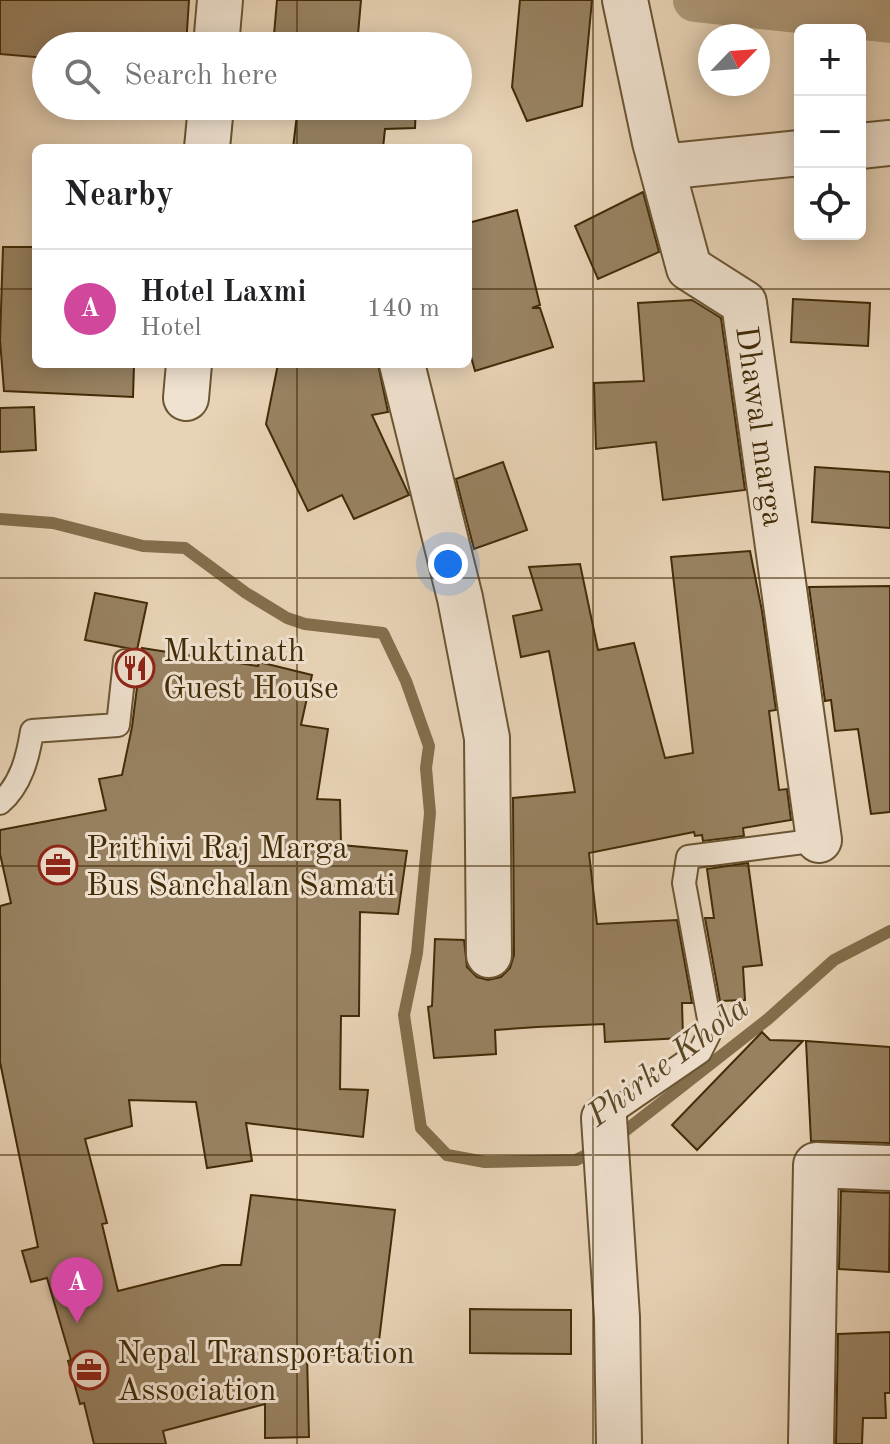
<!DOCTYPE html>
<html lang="en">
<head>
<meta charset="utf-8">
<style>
	body { margin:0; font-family:"Old Standard TT",serif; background:#f6f6f6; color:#202124 }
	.controls { position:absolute; right:24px; top:24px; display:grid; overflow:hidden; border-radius:12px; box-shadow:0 4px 20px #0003 }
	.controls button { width:72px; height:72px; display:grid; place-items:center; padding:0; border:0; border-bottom:2px solid #e0e0e0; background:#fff; color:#202124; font:40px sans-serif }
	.compass { position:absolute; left:698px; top:24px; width:72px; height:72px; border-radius:50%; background:#fff; box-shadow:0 4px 20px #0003; rotate:65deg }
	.you { position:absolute; left:448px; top:564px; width:28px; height:28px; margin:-20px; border:6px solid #fff; border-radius:50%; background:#1a73e8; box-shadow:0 0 0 12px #1a73e833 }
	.badge { display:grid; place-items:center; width:52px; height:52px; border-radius:50%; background:#8f2418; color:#fff; font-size:26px; font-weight:700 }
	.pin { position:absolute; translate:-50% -66px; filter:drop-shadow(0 2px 4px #0008) }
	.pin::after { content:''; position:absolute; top:42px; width:28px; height:24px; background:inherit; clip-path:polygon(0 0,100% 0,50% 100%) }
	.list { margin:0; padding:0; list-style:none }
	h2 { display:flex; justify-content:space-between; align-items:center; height:104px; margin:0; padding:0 32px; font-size:34px }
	h2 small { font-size:26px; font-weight:400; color:#757577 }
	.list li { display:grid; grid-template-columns:52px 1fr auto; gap:24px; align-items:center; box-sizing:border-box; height:120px; padding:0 32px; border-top:2px solid #e0e0e0 }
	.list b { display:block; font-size:30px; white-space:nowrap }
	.list p { margin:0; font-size:26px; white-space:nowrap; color:#757577 }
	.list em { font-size:26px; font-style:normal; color:#757577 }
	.icon { flex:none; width:44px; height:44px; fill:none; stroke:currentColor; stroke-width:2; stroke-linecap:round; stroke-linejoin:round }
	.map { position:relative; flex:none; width:890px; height:1444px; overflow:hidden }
	.search { position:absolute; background:#fff; box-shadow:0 4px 20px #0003; left:32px; top:32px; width:440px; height:88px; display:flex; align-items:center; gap:20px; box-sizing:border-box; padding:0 28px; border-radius:44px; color:#757577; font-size:30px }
	.panel { position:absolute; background:#fff; box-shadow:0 4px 20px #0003; left:32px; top:144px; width:440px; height:224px; border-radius:12px }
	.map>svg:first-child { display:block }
</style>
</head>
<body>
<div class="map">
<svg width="890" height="1444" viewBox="0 0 890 1444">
	<rect width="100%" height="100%" fill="#e8d3b6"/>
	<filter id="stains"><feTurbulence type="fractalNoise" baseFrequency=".0025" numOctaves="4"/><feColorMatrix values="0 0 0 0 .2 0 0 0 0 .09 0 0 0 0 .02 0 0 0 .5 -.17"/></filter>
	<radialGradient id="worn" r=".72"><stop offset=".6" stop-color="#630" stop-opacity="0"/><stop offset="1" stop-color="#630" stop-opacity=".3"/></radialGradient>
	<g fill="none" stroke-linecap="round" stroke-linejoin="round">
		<path stroke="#836e4c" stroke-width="12" d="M0 519 53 523 143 546 185 548 246 593 287 618 305 624 383 633 406 681 429 746 426 768 430 813 417 953 404 1015 421 1128 447 1155 485 1162 576 1160 597 1150
			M616 1138 768 1019 834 960 890 931"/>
		<path stroke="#af9a7a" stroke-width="44" d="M695 0 890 21"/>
	</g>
	<path fill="#988262" stroke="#412b07" stroke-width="2" d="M0 0H189L186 46H46V58L0 54Z
		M277 0H361L357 46H273Z
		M520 0H592L582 106 527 121 512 87Z
		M298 106H416L415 128 385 129 383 148H293Z
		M643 192 659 252 598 279 575 226Z
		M517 210 540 305 532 308H540L553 347 475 371 468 346V223Z
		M3 247H36V364H134L133 397 4 391 0 340Z
		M793 299 870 303 868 346 791 342Z
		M692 300 721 318 745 490 663 500 656 442 596 449 594 383 644 381 638 303Z
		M278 364H378L388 412 372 415 409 495 354 519 342 495 308 511 266 424Z
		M34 407 36 450 0 452V408Z
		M503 462 527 530 474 549 456 479Z
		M815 467 890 472V528L812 522Z
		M750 551 762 611 776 710 769 711 779 790 787 789 791 820 743 828 744 836 703 841 702 835 695 836 694 832 589 853 597 924 677 920 692 1003H682L683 1038 605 1042 604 1024 537 1027 495 1030 496 1054 434 1058 428 1007 432 1006 435 939 464 940 467 967 477 977 488 980 501 977 510 968 514 955 513 798 575 792 549 651 521 657 513 616 542 610 529 567 580 564 598 650 634 643 665 758 693 753 671 557Z
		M890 586V812L871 814 858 729 835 731 831 700 825 701 809 587Z
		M95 593 147 603 137 650 85 640Z
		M142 648 258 666 259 662 312 675 301 725 328 729 317 799 340 800 341 845 407 851 398 914 360 912 359 1016H341L340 1089 368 1090 363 1137 246 1123 252 1161 207 1168 196 1102 129 1100 132 1126 85 1139 107 1223 102 1224 118 1291 222 1265H241L251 1195 395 1210 377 1357 307 1354 309 1437 265 1438V1404L163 1431 166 1444H94L84 1403 80 1404 68 1361 71 1360 47 1278 31 1282 22 1251 38 1247 0 1062V906L11 903 0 854V830L106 810 99 779 122 775 132 727Z
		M748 863 762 965 743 967 745 1000 720 1001 705 918H714L707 869Z
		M762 1032 770 1040 803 1041 697 1150 672 1125Z
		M806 1041 890 1047V1143L811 1141Z
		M841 1191 890 1193 889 1272 839 1269Z
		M470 1309 571 1310V1354L470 1353Z
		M890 1332V1393H885L886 1418H863L862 1444H836L838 1334Z"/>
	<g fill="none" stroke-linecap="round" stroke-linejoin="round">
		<defs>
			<path id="lane" d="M0 803C21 785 28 757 32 731L118 725 125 661
				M604 1118 700 1052 711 1030 684 883 688 857 819 840"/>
			<path id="street" d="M625 0 655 142 689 268 744 303 819 840
				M216 46 220 0
				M860 146 890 143
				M207 148 211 106
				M662 167 800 153
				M402 364 460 598 487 738 489 955
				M186 398 189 364
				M604 1118 617 1317 619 1444
				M811 1444 816 1165 890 1168"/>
		</defs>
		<use href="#lane" stroke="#6b5533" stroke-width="26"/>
		<use href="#street" stroke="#6b5533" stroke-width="48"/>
		<use href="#lane" stroke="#f0e2d0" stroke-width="22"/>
		<use href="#street" stroke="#f0e2d0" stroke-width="44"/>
	</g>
	<path fill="none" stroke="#412b07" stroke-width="2" stroke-opacity="0.55" d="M297 0V46M593 0V1444M297 106V148M0 289H36M468 289H890M297 364V1444M0 578H890M0 866H890M0 1155H890"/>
	<defs>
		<symbol id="restaurant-ring" viewBox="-11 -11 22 22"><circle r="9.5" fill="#f0e2d0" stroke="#8f2418" stroke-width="1.5"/><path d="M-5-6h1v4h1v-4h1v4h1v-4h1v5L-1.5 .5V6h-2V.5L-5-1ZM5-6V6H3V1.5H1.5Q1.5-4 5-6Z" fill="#8f2418"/></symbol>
		<symbol id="office-ring" viewBox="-11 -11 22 22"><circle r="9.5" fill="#f0e2d0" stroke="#8f2418" stroke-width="1.5"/><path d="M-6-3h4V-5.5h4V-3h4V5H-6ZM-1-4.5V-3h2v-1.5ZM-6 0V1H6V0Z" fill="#8f2418"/></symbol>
	</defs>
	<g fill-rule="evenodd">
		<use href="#restaurant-ring" x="113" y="646" width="44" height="44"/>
		<use href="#office-ring" x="36" y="843" width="44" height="44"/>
		<use href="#office-ring" x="67" y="1348" width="44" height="44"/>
	</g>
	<g text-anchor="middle" stroke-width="6" stroke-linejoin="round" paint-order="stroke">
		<g font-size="32" fill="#412b07" stroke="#f0e2d0">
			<text transform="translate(761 426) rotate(82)" y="11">Dhawal marga</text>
		</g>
		<g font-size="32" fill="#412b07" stroke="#f0e2d0" text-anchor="start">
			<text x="163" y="661">Muktinath<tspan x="163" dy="37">Guest House</tspan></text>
			<text x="86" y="858">Prithivi Raj Marga<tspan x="86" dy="37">Bus Sanchalan Samati</tspan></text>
			<text x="117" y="1363">Nepal Transportation<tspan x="117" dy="37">Association</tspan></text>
		</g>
		<g font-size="34" font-style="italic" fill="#5c4724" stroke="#f0e2d0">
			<text transform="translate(667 1060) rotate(-37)" y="12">Phirke Khola</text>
		</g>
	</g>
	<rect width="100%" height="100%" filter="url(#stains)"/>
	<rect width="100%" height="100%" fill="url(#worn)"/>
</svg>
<div class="controls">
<button>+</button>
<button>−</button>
<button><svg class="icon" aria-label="locate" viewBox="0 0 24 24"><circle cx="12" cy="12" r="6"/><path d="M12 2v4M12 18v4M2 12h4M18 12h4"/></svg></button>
</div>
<svg class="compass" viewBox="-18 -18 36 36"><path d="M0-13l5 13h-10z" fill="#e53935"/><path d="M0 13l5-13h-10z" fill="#757577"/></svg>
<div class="you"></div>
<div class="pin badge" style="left:77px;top:1323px;background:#d1479c">A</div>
<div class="search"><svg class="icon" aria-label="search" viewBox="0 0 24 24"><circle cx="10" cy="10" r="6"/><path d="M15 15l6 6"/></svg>Search here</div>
<section class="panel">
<h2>Nearby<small></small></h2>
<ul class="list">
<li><span class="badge" style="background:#d1479c">A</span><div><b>Hotel Laxmi</b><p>Hotel</p></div><em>140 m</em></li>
</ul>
</section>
</div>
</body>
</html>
